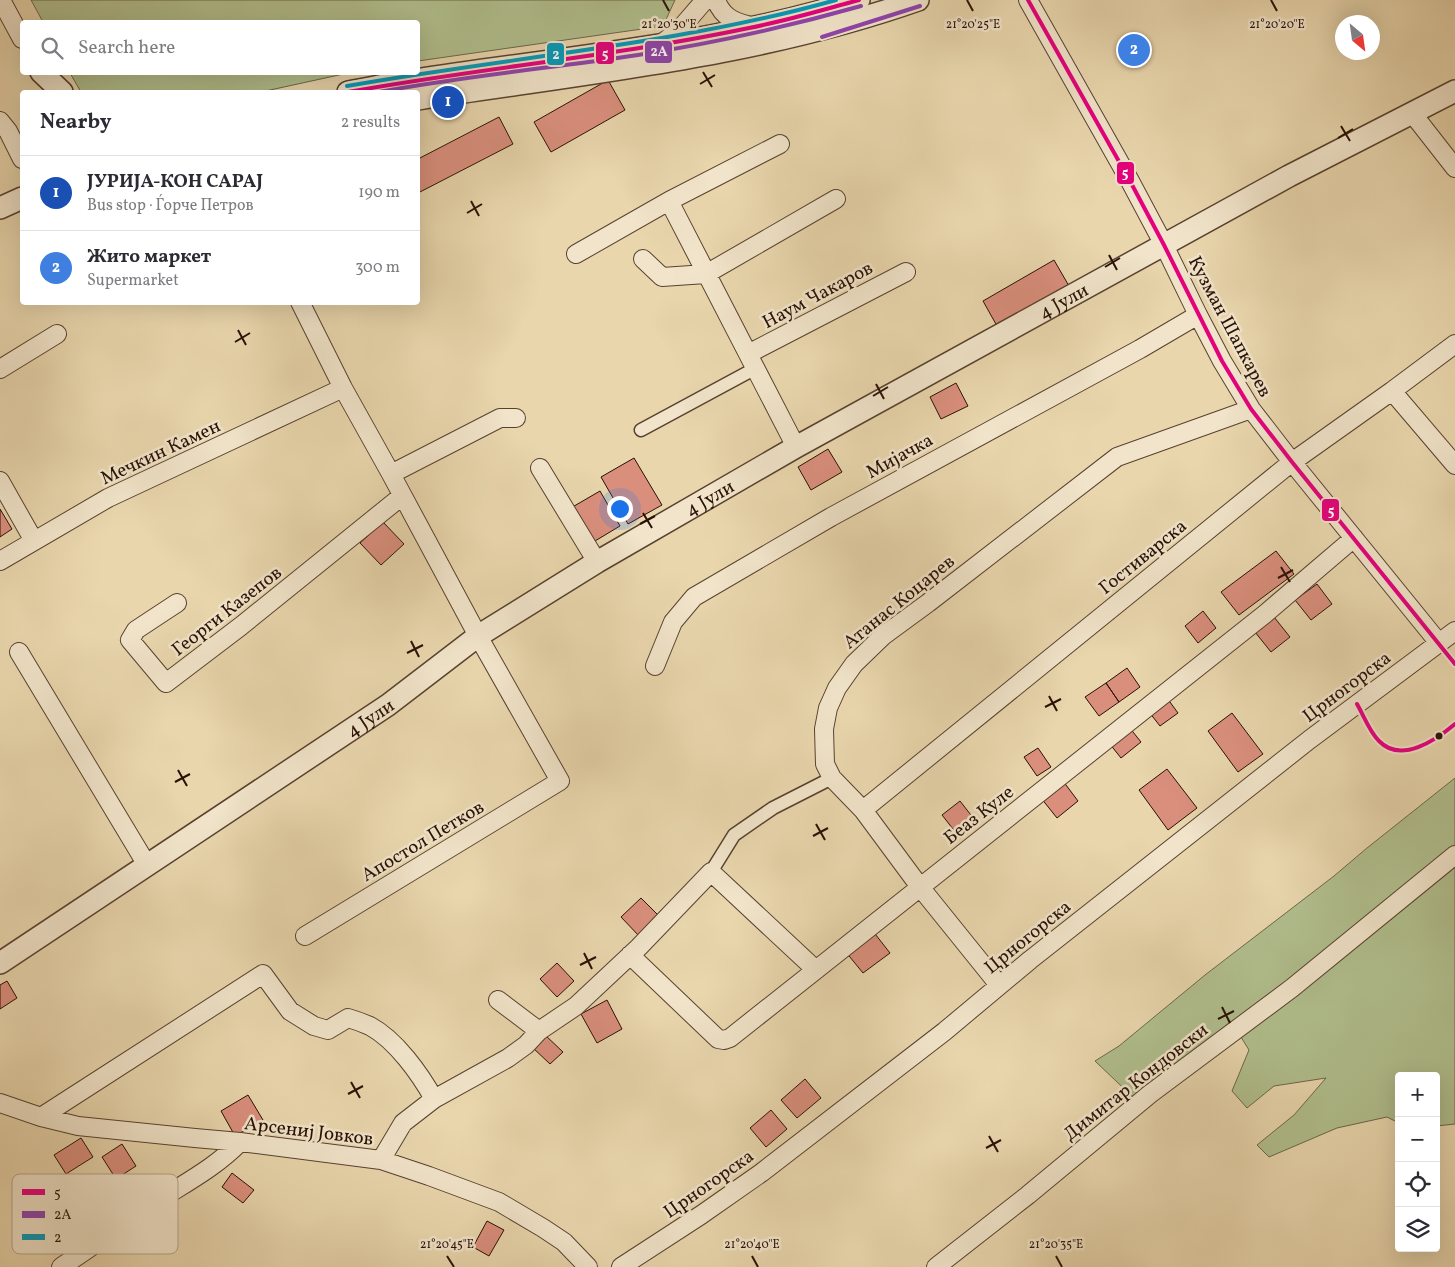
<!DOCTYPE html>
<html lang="en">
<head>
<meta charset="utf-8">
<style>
	body { margin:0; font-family:Vollkorn,serif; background:#f2f2f3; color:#2b2b33 }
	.controls { position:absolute; right:15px; bottom:15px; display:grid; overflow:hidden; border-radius:5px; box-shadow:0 5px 20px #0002 }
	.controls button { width:45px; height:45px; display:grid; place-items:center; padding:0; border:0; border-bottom:1px solid #e1e1e2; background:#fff; color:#2b2b33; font:25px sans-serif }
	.compass { position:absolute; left:1335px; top:15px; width:45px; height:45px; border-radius:50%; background:#fff; box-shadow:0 5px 20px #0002; rotate:151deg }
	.you { position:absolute; left:619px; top:508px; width:18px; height:18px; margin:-12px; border:4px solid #fff; border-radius:50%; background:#1a73e8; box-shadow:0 0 0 8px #1a73e833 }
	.badge { display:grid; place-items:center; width:32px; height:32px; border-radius:50%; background:#7c3aed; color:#fff; font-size:16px; font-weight:700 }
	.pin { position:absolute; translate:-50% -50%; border:2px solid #fff; box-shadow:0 1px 5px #0006 }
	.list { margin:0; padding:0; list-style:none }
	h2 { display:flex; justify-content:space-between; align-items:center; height:65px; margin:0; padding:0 20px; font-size:21px }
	h2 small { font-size:16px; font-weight:400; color:#7c7c81 }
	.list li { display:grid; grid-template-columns:32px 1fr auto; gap:15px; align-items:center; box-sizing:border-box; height:75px; padding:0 20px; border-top:1px solid #e1e1e2 }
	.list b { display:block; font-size:19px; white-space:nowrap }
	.list p { margin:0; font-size:16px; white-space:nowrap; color:#7c7c81 }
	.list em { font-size:16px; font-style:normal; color:#7c7c81 }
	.icon { flex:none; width:28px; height:28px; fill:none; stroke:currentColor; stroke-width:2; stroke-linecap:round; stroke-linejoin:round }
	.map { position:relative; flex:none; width:1455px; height:1267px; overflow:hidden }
	.search { position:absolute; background:#fff; box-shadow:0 5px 20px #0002; left:20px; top:20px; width:400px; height:55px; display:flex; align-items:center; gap:12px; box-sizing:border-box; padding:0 18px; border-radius:5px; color:#7c7c81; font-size:19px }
	.panel { position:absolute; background:#fff; box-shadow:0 5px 20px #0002; left:20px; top:90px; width:400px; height:215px; border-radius:5px }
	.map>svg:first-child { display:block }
</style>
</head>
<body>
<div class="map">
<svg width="1455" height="1267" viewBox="0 0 1455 1267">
	<rect width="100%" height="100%" fill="#e9d6ad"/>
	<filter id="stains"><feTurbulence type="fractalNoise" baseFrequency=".004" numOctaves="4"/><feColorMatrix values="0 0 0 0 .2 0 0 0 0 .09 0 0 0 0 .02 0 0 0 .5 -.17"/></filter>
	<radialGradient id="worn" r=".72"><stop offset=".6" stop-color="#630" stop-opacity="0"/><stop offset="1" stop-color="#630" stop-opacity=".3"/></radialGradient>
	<path fill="#b1bf8e" stroke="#6c684a" d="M31 0H675L663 26 418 61V22H43Z
		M70 73H348L261 92H81Z
		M1455 778V1124L1436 1126V1076H1399V1123L1387 1117 1337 1128 1269 1157 1257 1145 1294 1115 1326 1078 1274 1086 1247 1108 1232 1091 1249 1050 1231 1021 1137 1101 1095 1061 1119 1046 1205 975 1334 876 1367 848Z"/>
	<path fill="#da8f7d" stroke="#281005" d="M608 80 625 110 551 152 534 122Z
		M499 117 513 144 418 193V159Z
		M1054 260 1069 286 997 326 983 301Z
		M956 383 968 406 941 419 930 397Z
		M828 449 842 472 811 490 798 467Z
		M634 458 662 505 628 524 601 477Z
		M600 491 620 526 590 544 569 509Z
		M0 509 12 529 0 537Z
		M383 522 404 544 381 565 360 543Z
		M1276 551 1294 574 1239 615 1221 592Z
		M1317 584 1332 604 1311 620 1295 600Z
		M1203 611 1216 628 1198 643 1185 626Z
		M1274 617 1290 637 1271 652 1255 632Z
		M1127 668 1140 687 1119 702 1106 683Z
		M1106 683 1119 702 1099 716 1085 697Z
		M1167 698 1178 713 1160 726 1149 712Z
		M1232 713 1263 754 1238 772 1208 731Z
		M1129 727 1141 742 1121 758 1109 743Z
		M1038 748 1051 767 1037 776 1024 757Z
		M1167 769 1197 808 1168 830 1139 790Z
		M1063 781 1078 801 1057 818 1041 798Z
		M960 801 978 824 960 838 942 815Z
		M641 898 660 917 640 937 621 917Z
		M872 930 890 953 863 973 845 951Z
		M557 963 574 981 557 997 540 979Z
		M7 981 17 998 0 1009V985Z
		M607 1000 622 1029 597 1043 581 1014Z
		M544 1034 563 1052 550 1064 532 1047Z
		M805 1079 821 1098 797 1118 781 1100Z
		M248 1095 263 1120 235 1136 221 1111Z
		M771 1110 787 1129 766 1147 750 1128Z
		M81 1138 93 1157 66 1174 54 1155Z
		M122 1144 136 1166 116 1179 102 1157Z
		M232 1173 254 1190 243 1203 222 1187Z
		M487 1221 504 1230 489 1256 473 1247Z"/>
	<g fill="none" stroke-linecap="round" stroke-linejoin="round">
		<defs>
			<path id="pedestrian" d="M641 430 756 368
				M711 872 734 835 773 808 832 778"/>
			<path id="minor" d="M1 0 22 39
				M716 0C723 19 737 23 755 27
				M1028 0 1130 181 1164 245 1198 315 1222 361 1251 409 1292 462 1439 643
				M660 45 680 29 705 0
				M1412 113 1455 168
				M0 121 8 131 22 159
				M669 201 796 447
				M576 254 669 201 780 144
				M643 259 662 277 706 274 836 199
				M300 302 343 388 391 474 478 636 560 781 305 936
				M748 354 906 272
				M0 369 57 334
				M1392 391 1455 465
				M540 468 597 562
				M391 474 500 418H516
				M0 481 34 541
				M0 561 108 498 343 388
				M177 603 136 630 130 640 166 683 241 626 402 496
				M19 652 147 865
				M655 666 673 622 694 597 831 517 1140 349 1198 315
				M863 810 1292 462 1392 391 1455 344
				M630 955 718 1039 724 1040 730 1038 1265 614 1354 538
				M999 985 920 887 863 810 832 778 825 764 824 729 828 708 837 688 854 664 883 636 928 603 1117 457 1251 409
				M498 1000 539 1031
				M0 1103 41 1117 78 1126 195 1138 240 1142 381 1160 429 1176 499 1202 543 1228 564 1242 588 1267
				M41 1117 263 974 290 1011 314 1026 328 1030 348 1018C355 1020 363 1023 370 1026 396 1040 420 1074 434 1099
				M381 1160 403 1123 434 1099 508 1058 526 1045 539 1031 576 1006 639 947 711 872 816 970
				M61 1267C93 1246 124 1223 156 1202 185 1183 216 1167 240 1142
				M621 1267 701 1215 761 1173 945 1031 1030 960 1309 740 1455 631
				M936 1267 1028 1195 1150 1094 1292 988 1455 855"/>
			<g id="tertiary">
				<path d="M41 72 62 92"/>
				<path d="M348 92C371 88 393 83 415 80 564 57 715 45 859 0"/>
				<path d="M418 99C585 73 756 57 918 0"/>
				<path d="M0 208 22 198"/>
				<path id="s1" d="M0 963 388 705 478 636 597 562 796 447 1289 176 1455 91"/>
			</g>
		</defs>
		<use href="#pedestrian" stroke="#58422f" stroke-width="15"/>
		<use href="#minor" stroke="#58422f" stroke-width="20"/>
		<use href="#tertiary" stroke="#58422f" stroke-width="24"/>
		<use href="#pedestrian" stroke="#f1e4ca" stroke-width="12"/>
		<use href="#minor" stroke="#f1e4ca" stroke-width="18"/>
		<use href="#tertiary" stroke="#f1e4ca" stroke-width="21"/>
		<defs>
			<path id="bus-1" d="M1028 0 1130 181 1164 245 1222 361 1251 409 1292 462 1455 664
				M348 92C481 68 616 56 749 28 786 21 822 10 859 0
				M1357 704C1364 716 1369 731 1379 741 1401 764 1436 740 1455 724"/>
			<path id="bus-2" d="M822 37 920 6
				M379 92C465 76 552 68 638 55 714 43 787 27 861 6"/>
			<path id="bus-3" d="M347 86C510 57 676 45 836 0"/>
		</defs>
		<use href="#bus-1" stroke="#f1e4ca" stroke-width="8"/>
		<use href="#bus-2" stroke="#f1e4ca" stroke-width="8"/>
		<use href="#bus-3" stroke="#f1e4ca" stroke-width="8"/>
		<use href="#bus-1" stroke="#e5007d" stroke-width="4"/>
		<use href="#bus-2" stroke="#8e44ad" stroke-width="4"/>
		<use href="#bus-3" stroke="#049aba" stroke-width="4"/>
	</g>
	<path fill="none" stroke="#281005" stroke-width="2" d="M663 0 669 11M967 0 973 11M1271 0 1277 11M703 72 712 87M700 84 715 75M1341 126 1350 141M1338 138 1353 129M471 201 479 216M467 213 482 204M1109 255 1117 270M1105 267 1120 258M238 330 246 345M235 342 250 333M876 384 884 399M873 396 888 387M643 513 652 528M640 524 655 516M1281 567 1290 582M1278 578 1293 570M411 641 419 657M407 653 423 645M1049 696 1057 711M1045 707 1061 699M178 770 187 786M175 782 190 774M816 824 825 840M813 836 828 828M584 953 592 969M580 965 596 957M1222 1007 1230 1023M1218 1019 1234 1011M351 1082 360 1098M348 1094 363 1086M989 1136 998 1152M986 1148 1001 1140M447 1256 454 1267M752 1256 758 1267M1056 1256 1062 1267"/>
	<circle fill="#281005" stroke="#f1e4ca" stroke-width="2" cx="1439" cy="736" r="4.5"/>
	<g text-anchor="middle" stroke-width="5" stroke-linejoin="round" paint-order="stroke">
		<g font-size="19" fill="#281005" stroke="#f1e4ca">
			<text transform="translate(817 294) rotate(-28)" y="7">Наум Чакаров</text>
			<text dy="7" stroke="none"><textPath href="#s1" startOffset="1254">4 Јули</textPath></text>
			<text transform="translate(1231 326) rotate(62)" y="7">Кузман Шапкарев</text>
			<text transform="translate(160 451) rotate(-25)" y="7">Мечкин Камен</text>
			<text transform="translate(899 455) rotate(-29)" y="7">Мијачка</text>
			<text dy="7" stroke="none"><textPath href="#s1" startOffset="849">4 Јули</textPath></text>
			<text transform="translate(1142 556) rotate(-39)" y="7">Гостиварска</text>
			<text transform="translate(898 601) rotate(-39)" y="7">Атанас Коцарев</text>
			<text transform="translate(226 610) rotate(-38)" y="7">Георги Казепов</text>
			<text transform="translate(1346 686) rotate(-37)" y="7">Црногорска</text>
			<text dy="7" stroke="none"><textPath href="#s1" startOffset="444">4 Јули</textPath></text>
			<text transform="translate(978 814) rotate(-38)" y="7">Беаз Куле</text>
			<text transform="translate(422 840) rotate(-31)" y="7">Апостол Петков</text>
			<text transform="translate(1027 936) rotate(-39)" y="7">Црногорска</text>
			<text transform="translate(1135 1081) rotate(-38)" y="7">Димитар Кондовски</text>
			<text transform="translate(309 1130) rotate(7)" y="7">Арсениј Јовков</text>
			<text transform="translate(708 1183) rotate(-35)" y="7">Црногорска</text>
		</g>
	</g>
	<rect x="12" y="1174" width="166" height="80" rx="8" fill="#f1e4ca" stroke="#b5a48f" stroke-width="1"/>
	<rect x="22" y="1189" width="23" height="6" fill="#e5007d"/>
	<rect x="22" y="1211" width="23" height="7" fill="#8e44ad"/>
	<rect x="22" y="1234" width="23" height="6" fill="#049aba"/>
	<g font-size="14" fill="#281005">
		<text x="54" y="1197">5</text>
		<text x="54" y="1219">2A</text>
		<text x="54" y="1242">2</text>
	</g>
	<g font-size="12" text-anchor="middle" fill="#281005" stroke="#f1e4ca" stroke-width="5" stroke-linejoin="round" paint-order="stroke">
		<text x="669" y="28">21°20'30"E</text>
		<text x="973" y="28">21°20'25"E</text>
		<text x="1277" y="28">21°20'20"E</text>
		<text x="447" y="1248">21°20'45"E</text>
		<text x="752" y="1248">21°20'40"E</text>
		<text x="1056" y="1248">21°20'35"E</text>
	</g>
	<g stroke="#f1e4ca" stroke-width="2">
		<rect x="644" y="40" width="29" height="24" rx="5" fill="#8e44ad"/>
		<rect x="595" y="41" width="20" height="24" rx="5" fill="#e5007d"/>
		<rect x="546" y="42" width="19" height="24" rx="5" fill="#049aba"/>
		<rect x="1116" y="161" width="19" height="24" rx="5" fill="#e5007d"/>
		<rect x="1321" y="498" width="19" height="24" rx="5" fill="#e5007d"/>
	</g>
	<g font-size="14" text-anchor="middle" font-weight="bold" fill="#fff">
		<text x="659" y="56">2A</text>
		<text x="605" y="58">5</text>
		<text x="556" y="59">2</text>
		<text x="1125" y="177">5</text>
		<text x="1331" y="515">5</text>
	</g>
	<rect width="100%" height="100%" filter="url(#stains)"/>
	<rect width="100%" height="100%" fill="url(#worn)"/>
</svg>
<div class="controls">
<button>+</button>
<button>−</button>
<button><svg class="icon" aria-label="locate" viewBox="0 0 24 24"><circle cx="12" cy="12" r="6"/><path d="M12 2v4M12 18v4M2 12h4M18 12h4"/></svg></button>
<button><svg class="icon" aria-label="layers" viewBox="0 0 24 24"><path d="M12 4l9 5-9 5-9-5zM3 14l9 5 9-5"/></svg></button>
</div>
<svg class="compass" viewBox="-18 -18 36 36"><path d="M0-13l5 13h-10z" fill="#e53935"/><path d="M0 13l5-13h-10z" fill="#7c7c81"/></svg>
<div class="you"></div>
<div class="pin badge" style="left:448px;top:102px;background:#1a4fb4">1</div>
<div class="pin badge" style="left:1134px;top:50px;background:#3f7fe0">2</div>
<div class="search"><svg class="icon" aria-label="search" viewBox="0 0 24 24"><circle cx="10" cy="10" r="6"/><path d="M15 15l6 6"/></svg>Search here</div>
<section class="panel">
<h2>Nearby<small>2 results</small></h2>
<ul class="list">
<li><span class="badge" style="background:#1a4fb4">1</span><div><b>ЈУРИЈА-КОН САРАЈ</b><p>Bus stop · Ѓорче Петров</p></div><em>190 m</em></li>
<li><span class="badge" style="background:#3f7fe0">2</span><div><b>Жито маркет</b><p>Supermarket</p></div><em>300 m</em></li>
</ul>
</section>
</div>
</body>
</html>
